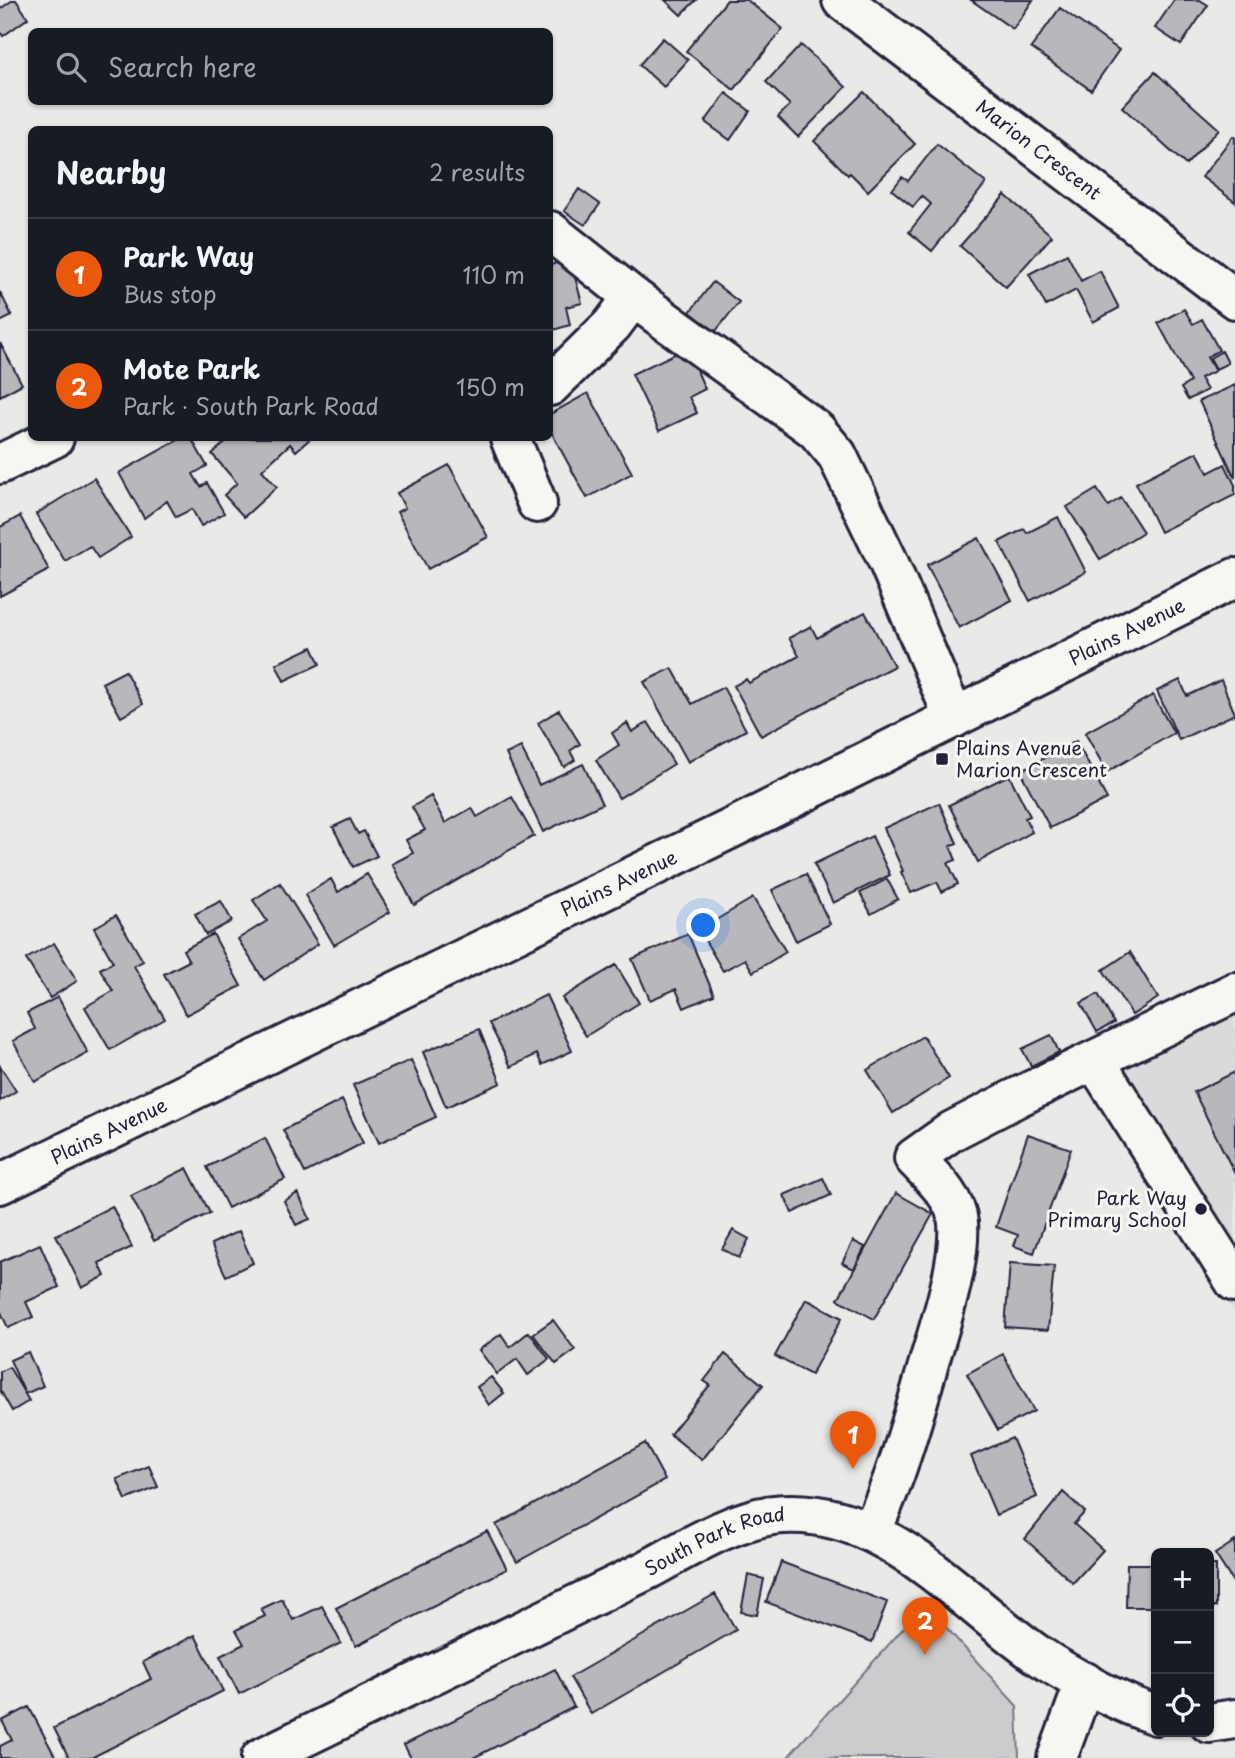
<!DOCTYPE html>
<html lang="en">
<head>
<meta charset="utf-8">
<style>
	body { margin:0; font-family:"Playpen Sans",sans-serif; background:#242831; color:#f1f3f6 }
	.controls { position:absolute; right:21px; bottom:21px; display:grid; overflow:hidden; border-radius:10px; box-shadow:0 2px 5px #0004 }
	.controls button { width:63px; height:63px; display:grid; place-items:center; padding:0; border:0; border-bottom:2px solid #363941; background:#171b24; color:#f1f3f6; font:35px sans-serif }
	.you { position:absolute; left:704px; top:926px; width:24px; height:24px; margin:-18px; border:5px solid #fff; border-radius:50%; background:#1a73e8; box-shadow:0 0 0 10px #1a73e833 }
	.badge { display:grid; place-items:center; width:46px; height:46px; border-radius:50%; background:#ea580c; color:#fff; font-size:23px; font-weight:700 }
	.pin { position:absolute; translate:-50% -58px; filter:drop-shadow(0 2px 4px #0008) }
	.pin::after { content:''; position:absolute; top:37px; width:24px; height:21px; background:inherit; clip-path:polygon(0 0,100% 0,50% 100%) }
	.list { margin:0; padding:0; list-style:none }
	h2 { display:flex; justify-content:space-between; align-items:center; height:91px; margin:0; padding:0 28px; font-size:30px }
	h2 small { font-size:23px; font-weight:400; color:#9ea1a6 }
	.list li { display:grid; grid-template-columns:46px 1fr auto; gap:21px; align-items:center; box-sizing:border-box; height:112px; padding:0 28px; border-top:2px solid #363941 }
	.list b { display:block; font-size:26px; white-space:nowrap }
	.list p { margin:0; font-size:23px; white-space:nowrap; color:#9ea1a6 }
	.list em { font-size:23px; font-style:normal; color:#9ea1a6 }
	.icon { flex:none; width:38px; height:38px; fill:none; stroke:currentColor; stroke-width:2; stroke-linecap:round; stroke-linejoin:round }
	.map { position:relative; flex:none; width:1235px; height:1758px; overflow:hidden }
	.search { position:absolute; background:#171b24; box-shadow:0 2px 5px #0004; left:28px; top:28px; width:525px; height:77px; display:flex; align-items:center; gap:18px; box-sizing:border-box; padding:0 24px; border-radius:10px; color:#9ea1a6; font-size:26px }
	.panel { position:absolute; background:#171b24; box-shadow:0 2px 5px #0004; left:28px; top:126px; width:525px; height:315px; border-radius:10px }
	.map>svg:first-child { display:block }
</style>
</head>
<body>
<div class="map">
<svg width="1235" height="1758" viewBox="0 0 1235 1758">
	<rect width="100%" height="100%" fill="#e9e9e7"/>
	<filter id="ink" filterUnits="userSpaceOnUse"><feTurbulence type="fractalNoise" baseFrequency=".0143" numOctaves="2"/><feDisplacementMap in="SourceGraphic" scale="14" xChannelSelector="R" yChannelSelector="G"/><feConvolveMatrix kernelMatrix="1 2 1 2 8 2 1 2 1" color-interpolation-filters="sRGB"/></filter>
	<g filter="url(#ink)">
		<path fill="#dadada" d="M1235 978V1313L1080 1078Z"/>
		<path fill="#ccccce" stroke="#777784" stroke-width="2" d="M925 1604 1017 1706 1019 1758H787Z"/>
		<path fill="#b8b8bc" stroke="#22223b" stroke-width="2" d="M13 0H16L28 18 3 36 0 32V9Z
			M665 0H696L681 15Z
			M727 0H747L783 29 734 90 686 51Z
			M971 0H1033L1013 29Z
			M1174 0H1200L1208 5 1181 45 1155 28Z
			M1060 8 1119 50 1091 90 1031 48Z
			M663 38 688 60 664 87 639 65Z
			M801 45 846 87 798 137 778 117 790 105 766 82Z
			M1155 72 1219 129 1186 165 1122 107Z
			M864 92 915 144 868 191 850 173 848 175 814 141Z
			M726 93 750 111 730 140 705 122Z
			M1233 136 1235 137V202L1202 177Z
			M937 144 986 183 932 251 909 232 931 204 922 196 913 207 892 190 902 177 908 181Z
			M579 189 600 204 585 225 564 211Z
			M1005 195 1052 236 1006 287 960 246Z
			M1067 254 1081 281 1100 271 1119 308 1093 322 1076 290 1046 306 1029 274Z
			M570 259 582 303 566 307 570 325 550 331V265Z
			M713 282 739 302 715 332 690 312Z
			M0 292 12 316 0 322Z
			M1184 309 1193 324 1202 319 1219 350 1207 357 1215 371 1200 378 1207 390 1188 400 1181 388 1190 382 1158 323Z
			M0 343 22 384 0 396Z
			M687 348 705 389 689 397 697 413 659 431 632 374Z
			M1222 351 1228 363 1216 369 1210 358Z
			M1235 385V478L1199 401Z
			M588 393 632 473 587 498 550 430V414Z
			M182 438H191L207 466 193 474 201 487 207 483 224 513 201 526 192 509 176 517 167 501 144 518 119 473Z
			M230 438H311L296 451 290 444 262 470 277 487 244 517 224 495 237 483 212 454Z
			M1197 452 1208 473 1225 464 1235 485V495L1160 532 1136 483Z
			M449 465 488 537 428 569 397 512 405 508 397 493Z
			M94 478 131 537 98 558 90 546 65 561 36 514Z
			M1097 489 1108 506 1121 498 1143 532 1100 559 1067 507Z
			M20 516 49 570 0 596V527Z
			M1058 517 1086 572 1030 601 999 542 1024 529 1027 533Z
			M979 538 1012 600 959 628 927 565Z
			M865 612 894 666 761 736 734 686 746 679 749 683 799 656 789 638 811 626 817 638Z
			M312 647 320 664 284 681 276 664Z
			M672 668 692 704 723 687 746 730 688 762 644 682Z
			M125 671 143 704 121 717 102 683Z
			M1180 680 1187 696 1221 680 1235 714 1179 740 1157 691Z
			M1153 695 1174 733 1107 772 1085 733Z
			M559 710 580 744 570 751 575 760 564 767 538 723Z
			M648 722 674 764 619 798 596 760 619 745 612 733 627 723 632 732Z
			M1076 741 1107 799 1050 828 1020 771Z
			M521 747 539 785 583 764 602 804 543 832 506 754Z
			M1009 775 1030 816 1025 818 1032 832 978 862 949 805Z
			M431 796 445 823 472 808 477 817 512 797 534 836 414 905 392 864 413 853 406 840 425 830 412 807Z
			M939 803 957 843 950 846 956 860 948 863 958 884 942 892 937 882 911 893 901 872 903 871 884 828Z
			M350 819 358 834 364 831 377 856 353 867 333 827Z
			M872 836 890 875 833 903 814 864Z
			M367 874 390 912 334 945 305 895 331 879 338 892Z
			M806 874 830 924 796 941 772 890Z
			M887 879 898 899 871 914 860 893Z
			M280 883 318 944 264 980 238 939 267 921 253 900Z
			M753 898 786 952 753 972 745 959 723 971 699 930Z
			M221 901 232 921 206 935 195 914Z
			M116 915 143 961 134 966 165 1019 110 1050 85 1007 113 991 100 969 113 962 94 928Z
			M213 934 241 986 186 1015 164 974 189 961 183 950Z
			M688 934 714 995 684 1008 676 989 650 1000 632 959Z
			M54 943 77 981 50 998 26 959Z
			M1130 952 1158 998 1132 1015 1103 970Z
			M616 965 639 1003 586 1036 562 998Z
			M1098 994 1114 1023 1097 1032 1081 1003Z
			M546 995 572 1051 542 1065 537 1054 511 1067 489 1023Z
			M58 997 88 1053 35 1082 13 1041 35 1029 27 1013Z
			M479 1029 501 1083 446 1107 423 1052Z
			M1051 1035 1059 1052 1031 1066 1022 1049Z
			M923 1036 949 1078 893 1113 867 1070Z
			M411 1060 436 1117 379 1143 353 1085Z
			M0 1066 16 1091 0 1101Z
			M1235 1072V1174L1194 1092Z
			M342 1100 363 1143 305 1173 283 1130Z
			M1028 1134 1071 1149 1034 1253 1014 1246 1018 1235 996 1227Z
			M265 1138 285 1179 228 1208 207 1167Z
			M187 1168 210 1213 154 1241 131 1196Z
			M823 1178 831 1195 792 1213 784 1195Z
			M298 1193 310 1219 296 1225 284 1201Z
			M896 1193 933 1214 874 1319 838 1299Z
			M112 1206 132 1247 99 1263 105 1276 82 1288 56 1235Z
			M733 1230 749 1239 739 1258 722 1249Z
			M239 1231 253 1263 226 1276 211 1244Z
			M853 1241 865 1247 854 1269 842 1263Z
			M40 1244 59 1287 26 1302 33 1317 8 1328 0 1310V1262Z
			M1010 1263 1054 1266 1048 1330 1005 1327Z
			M806 1299 842 1318 811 1375 775 1356Z
			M553 1320 575 1350 556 1364 533 1334Z
			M529 1332 549 1359 528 1375 517 1359 497 1374 479 1350 501 1334 510 1347Z
			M28 1352 43 1386 25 1394 10 1360Z
			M725 1354 763 1385 702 1460 670 1434 710 1385 704 1381Z
			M1003 1354 1034 1411 998 1430 967 1374Z
			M9 1367 29 1401 12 1411 0 1390V1372Z
			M491 1377 504 1393 489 1405 477 1387Z
			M1012 1438 1037 1497 996 1515 971 1456Z
			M645 1443 665 1480 517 1562 496 1525Z
			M149 1466 158 1487 126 1500 117 1479Z
			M1063 1492 1085 1512 1074 1524 1103 1550 1073 1583 1025 1539Z
			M487 1531 507 1569 356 1646 336 1608Z
			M1235 1541V1585L1215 1554Z
			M781 1562 887 1602 872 1642 766 1602Z
			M1127 1564H1156V1607H1126Z
			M1209 1565H1216V1607H1209Z
			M748 1575 764 1579 757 1615 741 1612Z
			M715 1594 736 1630 591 1714 570 1677Z
			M282 1599 293 1620 322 1606 341 1643 239 1694 220 1656 244 1644 236 1630 265 1616 261 1609Z
			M195 1635 223 1691 91 1758H69L54 1728 151 1679 143 1662Z
			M555 1669 574 1707 473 1758H411L404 1745Z
			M29 1707 56 1758H0V1746L12 1740 2 1721Z"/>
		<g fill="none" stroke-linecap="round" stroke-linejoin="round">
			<defs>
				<g id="minor">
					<path id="s1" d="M842 0 1235 299"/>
					<path d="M550 231 633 297"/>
					<path d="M550 386 612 325 633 297 816 430 837 455 888 561 954 718"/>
					<path d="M510 438 537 503"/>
					<path d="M0 464 54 438"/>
					<path d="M1095 1061 1235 1282"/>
					<path id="s2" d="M0 1184 728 830 1235 578"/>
					<path d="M871 1532C897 1477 913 1418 930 1359 941 1322 961 1261 958 1223 956 1197 931 1176 914 1158L952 1131 1016 1098 1235 992"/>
					<path d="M1209 1723 1235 1719"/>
					<path id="s3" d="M261 1758 647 1570C685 1550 729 1521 773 1515 882 1502 957 1599 1038 1655 1069 1676 1121 1704 1156 1715"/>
					<path d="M1057 1758 1085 1682"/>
				</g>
			</defs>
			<use href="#minor" stroke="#22223b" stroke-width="44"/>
			<use href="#minor" stroke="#f6f6f2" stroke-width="38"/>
		</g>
	</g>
	<g fill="#22223b" stroke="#f6f6f2" stroke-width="2.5">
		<rect x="935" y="752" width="14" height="14" rx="3.5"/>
		<circle cx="1201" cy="1209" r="7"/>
	</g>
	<g text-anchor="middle" stroke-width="6" stroke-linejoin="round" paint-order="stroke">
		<g font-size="19" fill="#22223b" stroke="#f6f6f2">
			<text dy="7" stroke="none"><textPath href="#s1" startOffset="247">Marion Crescent</textPath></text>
			<text dy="7" stroke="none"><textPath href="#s2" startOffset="1255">Plains Avenue</textPath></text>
			<text dy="7" stroke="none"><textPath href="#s2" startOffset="688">Plains Avenue</textPath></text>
			<text dy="7" stroke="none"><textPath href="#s2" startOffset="121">Plains Avenue</textPath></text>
			<text dy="7" stroke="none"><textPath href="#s3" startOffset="504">South Park Road</textPath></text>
		</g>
		<g font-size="19" fill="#22223b" stroke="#f6f6f2" text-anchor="start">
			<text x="956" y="755">Plains Avenue<tspan x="956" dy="22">Marion Crescent</tspan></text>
			<text x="1187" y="1205" text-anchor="end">Park Way<tspan x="1187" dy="22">Primary School</tspan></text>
		</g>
	</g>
</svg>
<div class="controls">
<button>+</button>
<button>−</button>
<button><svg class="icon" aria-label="locate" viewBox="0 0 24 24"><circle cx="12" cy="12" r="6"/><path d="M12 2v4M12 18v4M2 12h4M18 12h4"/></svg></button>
</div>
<div class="you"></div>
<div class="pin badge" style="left:853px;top:1469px">1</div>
<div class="pin badge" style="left:925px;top:1655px">2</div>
<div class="search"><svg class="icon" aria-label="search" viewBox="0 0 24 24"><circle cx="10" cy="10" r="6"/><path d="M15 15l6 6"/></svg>Search here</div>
<section class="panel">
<h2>Nearby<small>2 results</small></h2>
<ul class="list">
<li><span class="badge">1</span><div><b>Park Way</b><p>Bus stop</p></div><em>110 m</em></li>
<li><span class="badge">2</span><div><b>Mote Park</b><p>Park · South Park Road</p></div><em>150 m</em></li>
</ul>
</section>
</div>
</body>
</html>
